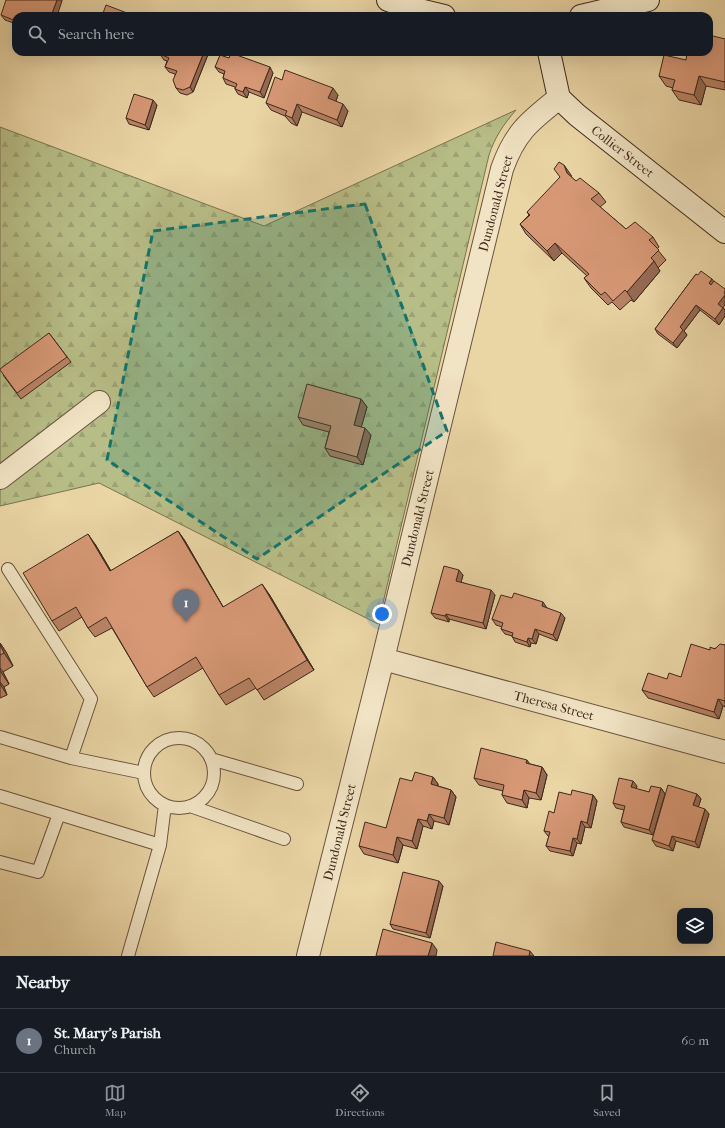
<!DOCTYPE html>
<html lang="en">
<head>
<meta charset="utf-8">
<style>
	body { margin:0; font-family:"IM FELL French Canon",serif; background:#242831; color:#f1f3f6 }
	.controls { position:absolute; right:12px; bottom:12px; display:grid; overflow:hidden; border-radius:8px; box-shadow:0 4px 16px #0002 }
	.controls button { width:36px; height:36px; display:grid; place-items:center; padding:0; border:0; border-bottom:1px solid #363941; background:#171b24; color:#f1f3f6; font:20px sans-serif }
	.you { position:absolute; left:382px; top:614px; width:14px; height:14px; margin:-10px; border:3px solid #fff; border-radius:50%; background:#1a73e8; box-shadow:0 0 0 6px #1a73e833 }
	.badge { display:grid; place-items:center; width:26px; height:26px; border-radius:50%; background:#8c9099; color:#fff; font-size:13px; font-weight:700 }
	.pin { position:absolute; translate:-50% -33px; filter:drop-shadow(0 1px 2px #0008) }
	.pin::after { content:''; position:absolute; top:21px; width:14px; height:12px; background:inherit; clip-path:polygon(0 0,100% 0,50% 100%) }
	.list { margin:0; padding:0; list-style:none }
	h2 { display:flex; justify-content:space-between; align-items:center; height:52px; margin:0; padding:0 16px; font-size:17px }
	h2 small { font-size:13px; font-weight:400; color:#9ea1a6 }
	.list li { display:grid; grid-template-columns:26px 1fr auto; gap:12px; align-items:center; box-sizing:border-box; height:64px; padding:0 16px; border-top:1px solid #363941 }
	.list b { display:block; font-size:15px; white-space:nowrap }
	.list p { margin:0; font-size:13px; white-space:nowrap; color:#9ea1a6 }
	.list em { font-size:13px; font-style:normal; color:#9ea1a6 }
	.icon { flex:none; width:22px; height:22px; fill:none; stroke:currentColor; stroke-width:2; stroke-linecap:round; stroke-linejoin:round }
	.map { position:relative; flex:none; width:725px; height:956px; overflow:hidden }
	.search { position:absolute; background:#171b24; box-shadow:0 4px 16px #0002; left:12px; right:12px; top:12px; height:44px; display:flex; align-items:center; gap:10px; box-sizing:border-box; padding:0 14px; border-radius:12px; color:#9ea1a6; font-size:15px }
	.sheet { height:116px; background:#171b24 }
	nav { display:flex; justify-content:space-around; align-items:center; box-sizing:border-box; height:56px; border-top:1px solid #363941; background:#171b24; font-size:11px; color:#9ea1a6 }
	nav a { display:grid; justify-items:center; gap:2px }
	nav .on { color:#8c9099 }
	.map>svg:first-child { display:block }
</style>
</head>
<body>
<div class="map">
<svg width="725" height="956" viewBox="0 0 725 956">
	<defs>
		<pattern id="forest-firs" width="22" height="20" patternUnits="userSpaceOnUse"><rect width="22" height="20" fill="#b7bd86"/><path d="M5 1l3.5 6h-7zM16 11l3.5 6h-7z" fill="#9ea273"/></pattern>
	</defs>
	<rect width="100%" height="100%" fill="#ead5a5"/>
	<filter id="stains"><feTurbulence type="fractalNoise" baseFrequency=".005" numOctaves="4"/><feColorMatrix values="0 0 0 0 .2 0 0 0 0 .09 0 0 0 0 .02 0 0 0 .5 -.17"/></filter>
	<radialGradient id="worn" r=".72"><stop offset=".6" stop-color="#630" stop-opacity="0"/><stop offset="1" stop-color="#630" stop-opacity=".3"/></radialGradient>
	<path fill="url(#forest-firs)" stroke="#7a7350" d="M516 110C503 125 495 137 489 155L378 624 99 483 0 506V127L264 226Z"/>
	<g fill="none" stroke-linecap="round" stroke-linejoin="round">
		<defs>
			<path id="lane" d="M8 569 91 699 71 758
				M0 737 71 758 144 773
				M144 773a35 35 0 1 1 70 0a35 35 0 1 1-70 0Z
				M211 759 297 784
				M0 796 160 845
				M190 806 284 839
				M0 862 38 872 59 814
				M128 956 160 845 165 805"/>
			<path id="street" d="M0 478 99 402
				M383 659 725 752
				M308 956 383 659 502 169C515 132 530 121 559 98"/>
			<path id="secondary" d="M388 0 407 7 444 16
				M581 16 648 0
				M549 52 559 98 577 115 725 232"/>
		</defs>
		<use href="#lane" stroke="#69543e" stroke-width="14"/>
		<use href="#street" stroke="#69543e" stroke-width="24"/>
		<use href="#secondary" stroke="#3e291b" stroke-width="24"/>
		<use href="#lane" stroke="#f1e4c4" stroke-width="12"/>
		<use href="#street" stroke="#f1e4c4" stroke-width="22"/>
		<use href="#secondary" stroke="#f1e4c4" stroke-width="22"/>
	</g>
	<path fill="#b98365" stroke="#3e291b" d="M62 1 16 16V24L5 20 1 15Z
		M725 39V90L706 86 701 105 679 100 672 90 673 88 666 86 659 76 686 60Z
		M209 52 193 92 187 95 180 93 176 88 175 74 169 72 165 67 167 61 164 60 160 54Z
		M229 58 273 73 264 98 249 92 247 98 238 94 235 89V87L226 84 223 78 224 74 219 72 215 67Z
		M282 80 338 95 336 101 348 111 342 127 302 112 297 126 291 123 285 116 271 110 266 103Z
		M157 105 149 130 129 124 126 118Z
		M571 175V177L576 181 599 193 606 202 600 207 626 229 653 237 659 247 657 249 666 260 658 268 660 271 634 302 631 300 620 310 612 302 608 305 591 288 584 278 587 276 562 253 554 261 526 234 520 224 529 215 527 212Z
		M696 274 725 310V316L719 325 700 310 684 331 687 335 677 348 658 334 655 329Z
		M49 333 71 362 21 399 3 375Z
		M361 399 367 407 361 427 371 435 363 465 330 456 325 448 329 432 303 425 298 417Z
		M178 531 185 541 223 607 269 594 314 670 264 700 256 688 226 705 219 695 203 668 154 697 147 687 112 628 95 637 88 628 82 617 59 631 52 621 95 544 111 571Z
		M463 575 461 582 495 595 486 629 449 619V622L435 618 431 613Z
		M512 598 547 608 565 618 557 641 539 634 536 644 531 643 530 647 515 642 512 636 505 634 501 629 502 627 496 625 492 619Z
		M0 643 6 652 13 666 3 672 9 684 4 687 7 695 0 698Z
		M725 645V707L723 706 719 719 648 698 642 690 667 679 681 677 710 650Z
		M530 764 542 767 547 775 541 800 529 798 527 808 507 803 502 795 503 791 479 785 474 778Z
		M433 777 438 784V786L451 790 456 797 449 825 434 821 432 829 423 826 417 849 403 845 398 863 364 854 359 846 386 828Z
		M637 786 636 789 649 792 661 788 665 794 653 835 624 827 621 822 624 810 616 808 613 803Z
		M697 794 701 799 698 807 709 814 699 848 676 841 673 851 656 846 652 840Z
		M571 795H593L597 801 591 828 585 827 581 844 577 843 573 856 550 851 546 846 549 836H548L544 831 554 813Z
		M443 886 430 938 393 929 390 924Z"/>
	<path fill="#966a53" stroke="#3e291b" d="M57 0H62V1L57 16H51Z
		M204 52H209L193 92 190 87Z
		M270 67 273 73 264 98 260 92Z
		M699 76 706 86 701 105 694 95Z
		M245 87 249 92 247 98 243 92Z
		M333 88 338 95 334 106 328 98Z
		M153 100 157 105 149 130 145 125Z
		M297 104 302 112 297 126 292 118Z
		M343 104 348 111 342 127 337 120Z
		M564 165 571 175 573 183 567 173Z
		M555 243 562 253 554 261 547 251Z
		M654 261 660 271 634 302 627 292Z
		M712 279 716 284 713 288 709 283Z
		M725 295V305L722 309 718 304Z
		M696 305 700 310 684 331 687 335 677 348 673 343 680 327Z
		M723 308 725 310V316L719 325 715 319Z
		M361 399 367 407 360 432 354 425Z
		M365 428 371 435 363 465 357 457Z
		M178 531 185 541 229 617 223 607Z
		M88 534 95 544 117 581 110 571Z
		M459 570 463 575 460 586 456 581Z
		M262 584 269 594 314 670 307 660Z
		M491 590 495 595 486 629 483 623Z
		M543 602 547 608 542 606Z
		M561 613 565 618 557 641 553 635Z
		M446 614 449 619V622L445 616Z
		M535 629 539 634 536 644 532 639Z
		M528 638 531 643 530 647 527 642Z
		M0 643 6 652 13 666 4 653 0 645Z
		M0 668 3 672 9 684 0 671Z
		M0 682 4 687 7 695 0 684Z
		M718 699 723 706 719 719 714 712Z
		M527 760 532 767 526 763Z
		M542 767 547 775 541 800 536 793Z
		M433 777 438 784 436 792 431 784Z
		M633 781 637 786 635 792 631 787Z
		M661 788 665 794 653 835 649 830Z
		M451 790 456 797 449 825 444 818Z
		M524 790 529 798 527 808 522 800Z
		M697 794 701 799 697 811 693 805Z
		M593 795 597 801 591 828 587 823Z
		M705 809 709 814 699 848 695 842Z
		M429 814 434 821 432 829 427 821Z
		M418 819 423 826 417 849 412 841Z
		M581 821 585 827 581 844 577 839Z
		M672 836 676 841 673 851 669 846Z
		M397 837 403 845 398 863 393 855Z
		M573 838 577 843 573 856 570 851Z
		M439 881 443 886 430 938 426 933Z
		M432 943 437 950 436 956H428Z
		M530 951 534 956H529Z"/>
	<path fill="#d79876" stroke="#3e291b" d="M6 0H57L51 16H16V21L1 15Z
		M106 5 135 16H102Z
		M709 35 725 39V82L699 76 694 95 672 90 675 80 659 76 664 55 686 60 687 52 700 53 701 52H709Z
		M161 52H204L190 87 183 90 176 88 173 80 177 71 165 67 169 58 160 54Z
		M231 53 270 67 260 92 245 87 243 92 235 89 237 84 223 78 225 71 215 67 220 55 229 58Z
		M285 70 333 88 328 98 343 104 337 120 297 104 292 118 285 115 287 111 266 103 275 77 282 80Z
		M134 94 153 100 145 125 126 118Z
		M559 162 564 165 567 173 576 181 580 178 599 193 591 199 626 229 635 222 653 237 649 240 659 250 651 258 654 261 627 292 625 290 613 301 605 292 601 295 584 278 589 274 555 243 547 251 520 224 530 215 527 212 560 177 554 169Z
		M701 271 712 279 709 283 711 285 714 281 725 289V291L724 293 725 294V295L718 304 723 308 715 319 696 305 680 327 683 330 673 343 655 329 696 274 698 275Z
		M49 333 67 357 17 393 0 370V369Z
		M307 384 361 399 354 425 365 428 357 457 325 448 331 426 298 417Z
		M178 531 223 607 262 584 307 660 257 690 249 678 219 695 196 657 147 687 106 617 88 628 76 607 52 621 23 573 88 534 110 571Z
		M444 566 459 570 456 581 491 590 483 623 446 614 445 616 431 613Z
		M514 593 543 602 542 606 561 613 553 635 535 629 532 639 528 638 527 642 512 637 513 633 501 629 503 623 492 619 501 595 512 598Z
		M691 644 710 650V647L715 649 720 644 725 645V701L718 699 714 712 642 690 648 673 667 679 669 673 681 677Z
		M0 645 4 653 0 655Z
		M481 748 527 760 526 763 542 767 536 793 524 790 522 800 502 795 504 785 474 778Z
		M415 772 433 777 431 784 451 790 444 818 429 814 427 821 418 819 412 841 397 837 393 855 359 846 365 822 386 828 400 778 412 781Z
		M619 778 633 781 631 787 649 792 651 786 661 788 649 830 621 822 625 806 613 803Z
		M668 785 697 794 693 805 705 809 695 842 672 836 669 846 652 840Z
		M572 790 593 795 587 823 581 821 577 839 573 838 570 851 546 846 550 832 544 831 549 811 554 813 559 792 571 795Z
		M403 872 439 881 426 933 390 924Z
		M383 929 432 943 428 956H376Z
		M496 942 530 951 529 956H493Z"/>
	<path fill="#0f766e" fill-opacity="0.2" stroke="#0f766e" stroke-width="3" stroke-dasharray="8 5" stroke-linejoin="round" d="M365 204 447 431 257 559 107 460 153 231Z"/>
	<g text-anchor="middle" stroke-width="3.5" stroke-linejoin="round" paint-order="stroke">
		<g font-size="13" fill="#3e291b" stroke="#f1e4c4">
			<text transform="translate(623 151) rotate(38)" y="5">Collier Street</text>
			<text transform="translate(495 203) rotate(-75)" y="5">Dundonald Street</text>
			<text transform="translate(417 518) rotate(-76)" y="5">Dundonald Street</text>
			<text transform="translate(554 705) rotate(15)" y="5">Theresa Street</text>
			<text transform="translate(339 832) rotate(-76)" y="5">Dundonald Street</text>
		</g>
	</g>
	<rect width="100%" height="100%" filter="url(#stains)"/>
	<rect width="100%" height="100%" fill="url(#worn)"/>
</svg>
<div class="controls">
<button><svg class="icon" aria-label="layers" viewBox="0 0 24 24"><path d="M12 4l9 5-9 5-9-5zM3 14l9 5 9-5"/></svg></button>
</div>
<div class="you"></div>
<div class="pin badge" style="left:186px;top:622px;background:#6b7280">1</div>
<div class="search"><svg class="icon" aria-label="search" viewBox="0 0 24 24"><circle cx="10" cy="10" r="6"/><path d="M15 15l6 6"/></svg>Search here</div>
</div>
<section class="sheet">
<h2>Nearby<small></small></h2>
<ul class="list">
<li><span class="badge" style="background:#6b7280">1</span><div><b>St. Mary's Parish</b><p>Church</p></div><em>60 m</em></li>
</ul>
</section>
<nav>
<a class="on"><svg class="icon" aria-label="map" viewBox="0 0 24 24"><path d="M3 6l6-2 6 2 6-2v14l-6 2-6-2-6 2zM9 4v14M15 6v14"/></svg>Map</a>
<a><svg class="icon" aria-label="directions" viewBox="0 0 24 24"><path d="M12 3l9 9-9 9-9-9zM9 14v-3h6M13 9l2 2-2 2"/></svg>Directions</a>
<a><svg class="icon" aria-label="saved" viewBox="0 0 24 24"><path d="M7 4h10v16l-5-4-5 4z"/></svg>Saved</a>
</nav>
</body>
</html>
